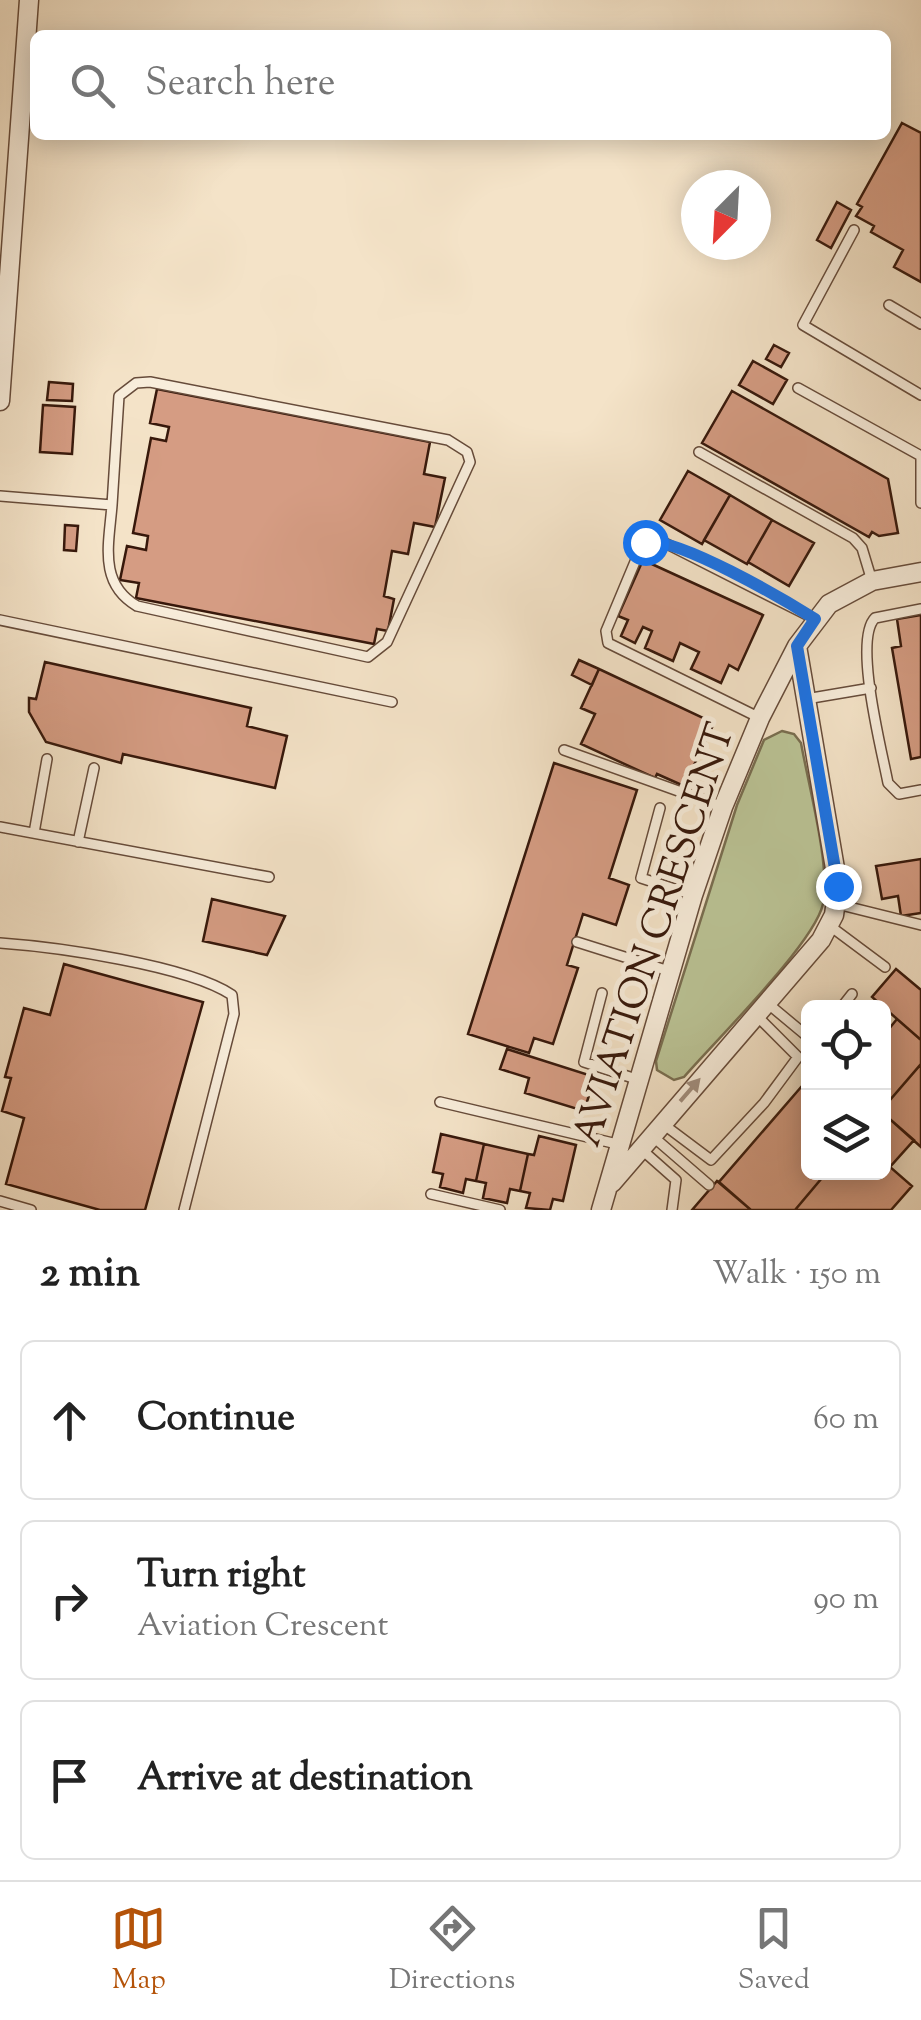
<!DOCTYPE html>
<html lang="en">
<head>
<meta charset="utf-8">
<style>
	body { margin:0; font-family:"Sorts Mill Goudy",serif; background:#f6f6f6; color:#222 }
	.controls { position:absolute; right:30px; bottom:30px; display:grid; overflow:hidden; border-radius:15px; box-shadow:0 5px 25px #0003 }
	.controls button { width:90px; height:90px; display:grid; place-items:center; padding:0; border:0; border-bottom:2px solid #e0e0e0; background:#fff; color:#222; font:50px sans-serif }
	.compass { position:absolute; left:681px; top:170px; width:90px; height:90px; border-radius:50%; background:#fff; box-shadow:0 5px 25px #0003; rotate:204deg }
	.stop { position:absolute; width:30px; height:30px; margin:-22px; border:8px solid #1a73e8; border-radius:50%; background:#fff }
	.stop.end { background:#1a73e8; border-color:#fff; box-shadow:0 2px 10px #0008 }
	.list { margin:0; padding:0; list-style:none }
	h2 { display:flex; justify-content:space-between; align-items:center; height:130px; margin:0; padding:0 40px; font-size:42px }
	h2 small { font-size:32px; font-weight:400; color:#767676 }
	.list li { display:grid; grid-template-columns:65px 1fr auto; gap:30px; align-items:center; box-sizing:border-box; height:160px; margin:0 20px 20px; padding:0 20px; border:2px solid #e0e0e0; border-radius:15px }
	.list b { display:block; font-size:38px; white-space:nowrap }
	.list p { margin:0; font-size:32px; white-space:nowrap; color:#767676 }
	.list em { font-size:32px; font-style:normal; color:#767676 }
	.icon { flex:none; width:55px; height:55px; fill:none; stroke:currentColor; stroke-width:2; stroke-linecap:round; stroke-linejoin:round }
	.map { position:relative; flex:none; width:921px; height:1210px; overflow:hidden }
	.search { position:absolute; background:#fff; box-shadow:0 5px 25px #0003; left:30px; right:30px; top:30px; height:110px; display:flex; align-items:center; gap:25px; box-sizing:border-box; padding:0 35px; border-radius:15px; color:#767676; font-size:38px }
	.sheet { height:670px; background:#fff }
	nav { display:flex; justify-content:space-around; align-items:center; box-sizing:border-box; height:140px; border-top:2px solid #e0e0e0; background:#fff; font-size:28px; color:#767676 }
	nav a { display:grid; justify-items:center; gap:5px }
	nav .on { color:#b45309 }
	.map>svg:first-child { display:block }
</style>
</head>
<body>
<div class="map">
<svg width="921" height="1210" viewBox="0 0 921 1210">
	<rect width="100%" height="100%" fill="#f4e3c8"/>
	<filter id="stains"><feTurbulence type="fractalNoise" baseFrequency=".002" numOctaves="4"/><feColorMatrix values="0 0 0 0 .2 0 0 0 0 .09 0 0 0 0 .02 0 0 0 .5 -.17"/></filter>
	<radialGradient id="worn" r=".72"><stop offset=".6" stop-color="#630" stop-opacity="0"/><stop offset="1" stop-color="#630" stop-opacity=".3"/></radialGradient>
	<path fill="#bbc496" stroke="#796e50" stroke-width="2.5" d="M782 731 794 734 801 743C808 783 831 868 823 904 814 944 715 1041 684 1077L674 1080 657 1070 656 1061 737 805 764 740Z"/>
	<path fill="#d59c83" stroke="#37180b" stroke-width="2.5" d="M902 123 921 133V282L894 267 903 250 871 232 874 226 856 216 862 207 857 204Z
		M837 202 851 210 831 248 817 240Z
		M774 345 789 353 781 367 766 359Z
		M753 361 787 380 773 404 739 385Z
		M49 382 73 384 72 401 47 400Z
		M157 389 430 442 424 474 445 478 435 527 414 523 408 554 392 551 384 596 394 599 388 631 377 629 374 644 136 598 139 583 120 580 127 546 146 550 148 536 133 533 151 438 166 441 169 427 150 423Z
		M732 391 888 479 898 533 879 536 872 532 869 537 702 443Z
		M43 405 75 407 72 454 40 452Z
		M688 471 730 495 702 544 660 520Z
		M730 495 772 520 747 564 704 540Z
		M772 520 814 543 789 586 748 562Z
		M65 525 78 526 76 551 64 550Z
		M643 560 763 615 738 670 729 665 721 683 691 669 699 652 680 643 673 661 645 648 652 631 643 627 635 643 621 636 628 620 618 616Z
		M921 615V757L911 759 892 648 901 646 897 619Z
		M579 660 599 669 592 685 572 675Z
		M45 662 251 708 247 726 287 736 275 788 123 754 121 763 46 742 29 712V698L36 699Z
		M599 669 714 723 684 786 657 774 655 778 581 744 595 714 581 708Z
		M554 763 637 790 609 878 629 885 616 925 583 914 567 965 578 968 553 1044 534 1038 529 1053 468 1034Z
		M921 859V913L901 916 898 896 882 899 876 866Z
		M212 899 285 916 267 955 203 941Z
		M64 964 203 1002 145 1210H100L6 1184 24 1118 2 1111 11 1078 5 1077 24 1008 50 1015Z
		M896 969 921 990V1040L872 997Z
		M897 1019 921 1040V1064L884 1107V1027L888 1030Z
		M507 1049 595 1077 584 1111 525 1093 529 1078 500 1069Z
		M921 1064V1147L884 1114V1107Z
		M808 1079V1172H827L795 1210H751L719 1182Z
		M884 1114 914 1140 890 1167 912 1186 891 1210H795L827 1172H884Z
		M441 1134 484 1144 476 1181 466 1179 463 1193 440 1187 443 1174 433 1172Z
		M539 1136 576 1145 563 1201 553 1199 550 1210 526 1208 530 1193 520 1191 528 1154 534 1155Z
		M484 1144 528 1154 520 1191 510 1189 507 1203 483 1198 486 1183 476 1181Z
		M717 1181 751 1210H692Z"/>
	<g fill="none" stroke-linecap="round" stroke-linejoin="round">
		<defs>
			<path id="lane" d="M854 230 803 325 921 395
				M889 305 921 324
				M798 388 921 456
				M699 452 853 538 862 548 872 581
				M921 458V503
				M0 496 112 505 119 396 136 383 150 382 448 440 467 452 470 462 387 642 368 657 137 606C98 583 109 544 112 505
				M921 609 875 618C853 640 882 751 888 783L899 794 921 790
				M0 620 392 702
				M806 699 871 688
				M760 718 608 643 606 631 642 545 661 541 815 619
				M564 750 723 807
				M660 808 641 878 693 895
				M0 827 269 877
				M34 833 47 759
				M78 842 94 768
				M837 904 921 925
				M830 926 885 967
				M577 942 669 971
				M0 943C56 947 187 965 232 995L234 1014 184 1210
				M602 993 584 1062 636 1079
				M766 1002 808 1037
				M841 1008 852 994
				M440 1102 617 1144
				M663 1124 711 1160 764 1103 798 1057 757 1016
				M650 1134 709 1185
				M641 1149 676 1180 672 1210
				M431 1194 500 1210
				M0 1201 31 1210"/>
			<path id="street" d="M0 401 29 0
				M612 1183 821 940 834 915 838 886 797 646
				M601 1210 693 895 723 807 760 718 797 646 829 604 872 581 921 572"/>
		</defs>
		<use href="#lane" stroke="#664b3a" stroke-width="12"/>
		<use href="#street" stroke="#664b3a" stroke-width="21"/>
		<use href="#lane" stroke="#f8eddb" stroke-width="9"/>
		<use href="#street" stroke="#f8eddb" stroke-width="18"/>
	</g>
	<defs><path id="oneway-solid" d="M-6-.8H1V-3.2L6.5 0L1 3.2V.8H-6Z" transform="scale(2.5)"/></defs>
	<use fill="#a18d7d" href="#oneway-solid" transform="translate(690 1090) rotate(-49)"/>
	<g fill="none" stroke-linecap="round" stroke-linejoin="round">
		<path stroke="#1a73e8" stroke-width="12" d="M645 542C676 536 785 600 815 619L797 646 838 886"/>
	</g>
	<g text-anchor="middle" stroke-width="10" stroke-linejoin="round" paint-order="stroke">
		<g font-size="40" fill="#37180b" stroke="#f8eddb">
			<text transform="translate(652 934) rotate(-72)" y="14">AVIATION CRESCENT</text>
		</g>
	</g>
	<rect width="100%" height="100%" filter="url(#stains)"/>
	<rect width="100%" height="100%" fill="url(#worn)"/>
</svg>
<div class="controls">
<button><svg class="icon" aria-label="locate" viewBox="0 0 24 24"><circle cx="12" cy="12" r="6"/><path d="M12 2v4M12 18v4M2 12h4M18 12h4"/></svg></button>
<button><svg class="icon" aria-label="layers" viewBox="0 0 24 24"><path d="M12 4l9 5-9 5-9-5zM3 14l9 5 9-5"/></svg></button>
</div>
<svg class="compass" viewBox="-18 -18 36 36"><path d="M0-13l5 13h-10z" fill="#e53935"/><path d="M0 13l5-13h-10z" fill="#767676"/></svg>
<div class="stop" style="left:645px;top:542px"></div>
<div class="stop end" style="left:838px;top:886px"></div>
<div class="search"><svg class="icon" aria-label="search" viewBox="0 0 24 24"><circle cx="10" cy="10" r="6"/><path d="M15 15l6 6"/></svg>Search here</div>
</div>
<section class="sheet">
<h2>2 min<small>Walk · 150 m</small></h2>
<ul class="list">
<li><svg class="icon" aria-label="ahead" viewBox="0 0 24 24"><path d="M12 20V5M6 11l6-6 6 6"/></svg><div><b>Continue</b></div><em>60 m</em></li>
<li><svg class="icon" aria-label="right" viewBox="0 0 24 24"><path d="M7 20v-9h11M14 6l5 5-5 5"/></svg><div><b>Turn right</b><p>Aviation Crescent</p></div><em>90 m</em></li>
<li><svg class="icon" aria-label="arrive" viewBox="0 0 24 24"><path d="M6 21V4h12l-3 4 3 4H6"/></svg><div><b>Arrive at destination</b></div></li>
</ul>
</section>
<nav>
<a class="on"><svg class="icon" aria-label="map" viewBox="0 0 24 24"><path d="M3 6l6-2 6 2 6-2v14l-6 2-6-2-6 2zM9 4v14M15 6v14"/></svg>Map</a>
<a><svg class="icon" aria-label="directions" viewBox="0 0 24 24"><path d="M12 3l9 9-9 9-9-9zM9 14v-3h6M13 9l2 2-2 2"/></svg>Directions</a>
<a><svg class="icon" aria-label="saved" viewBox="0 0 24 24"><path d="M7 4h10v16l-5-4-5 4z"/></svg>Saved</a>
</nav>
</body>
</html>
